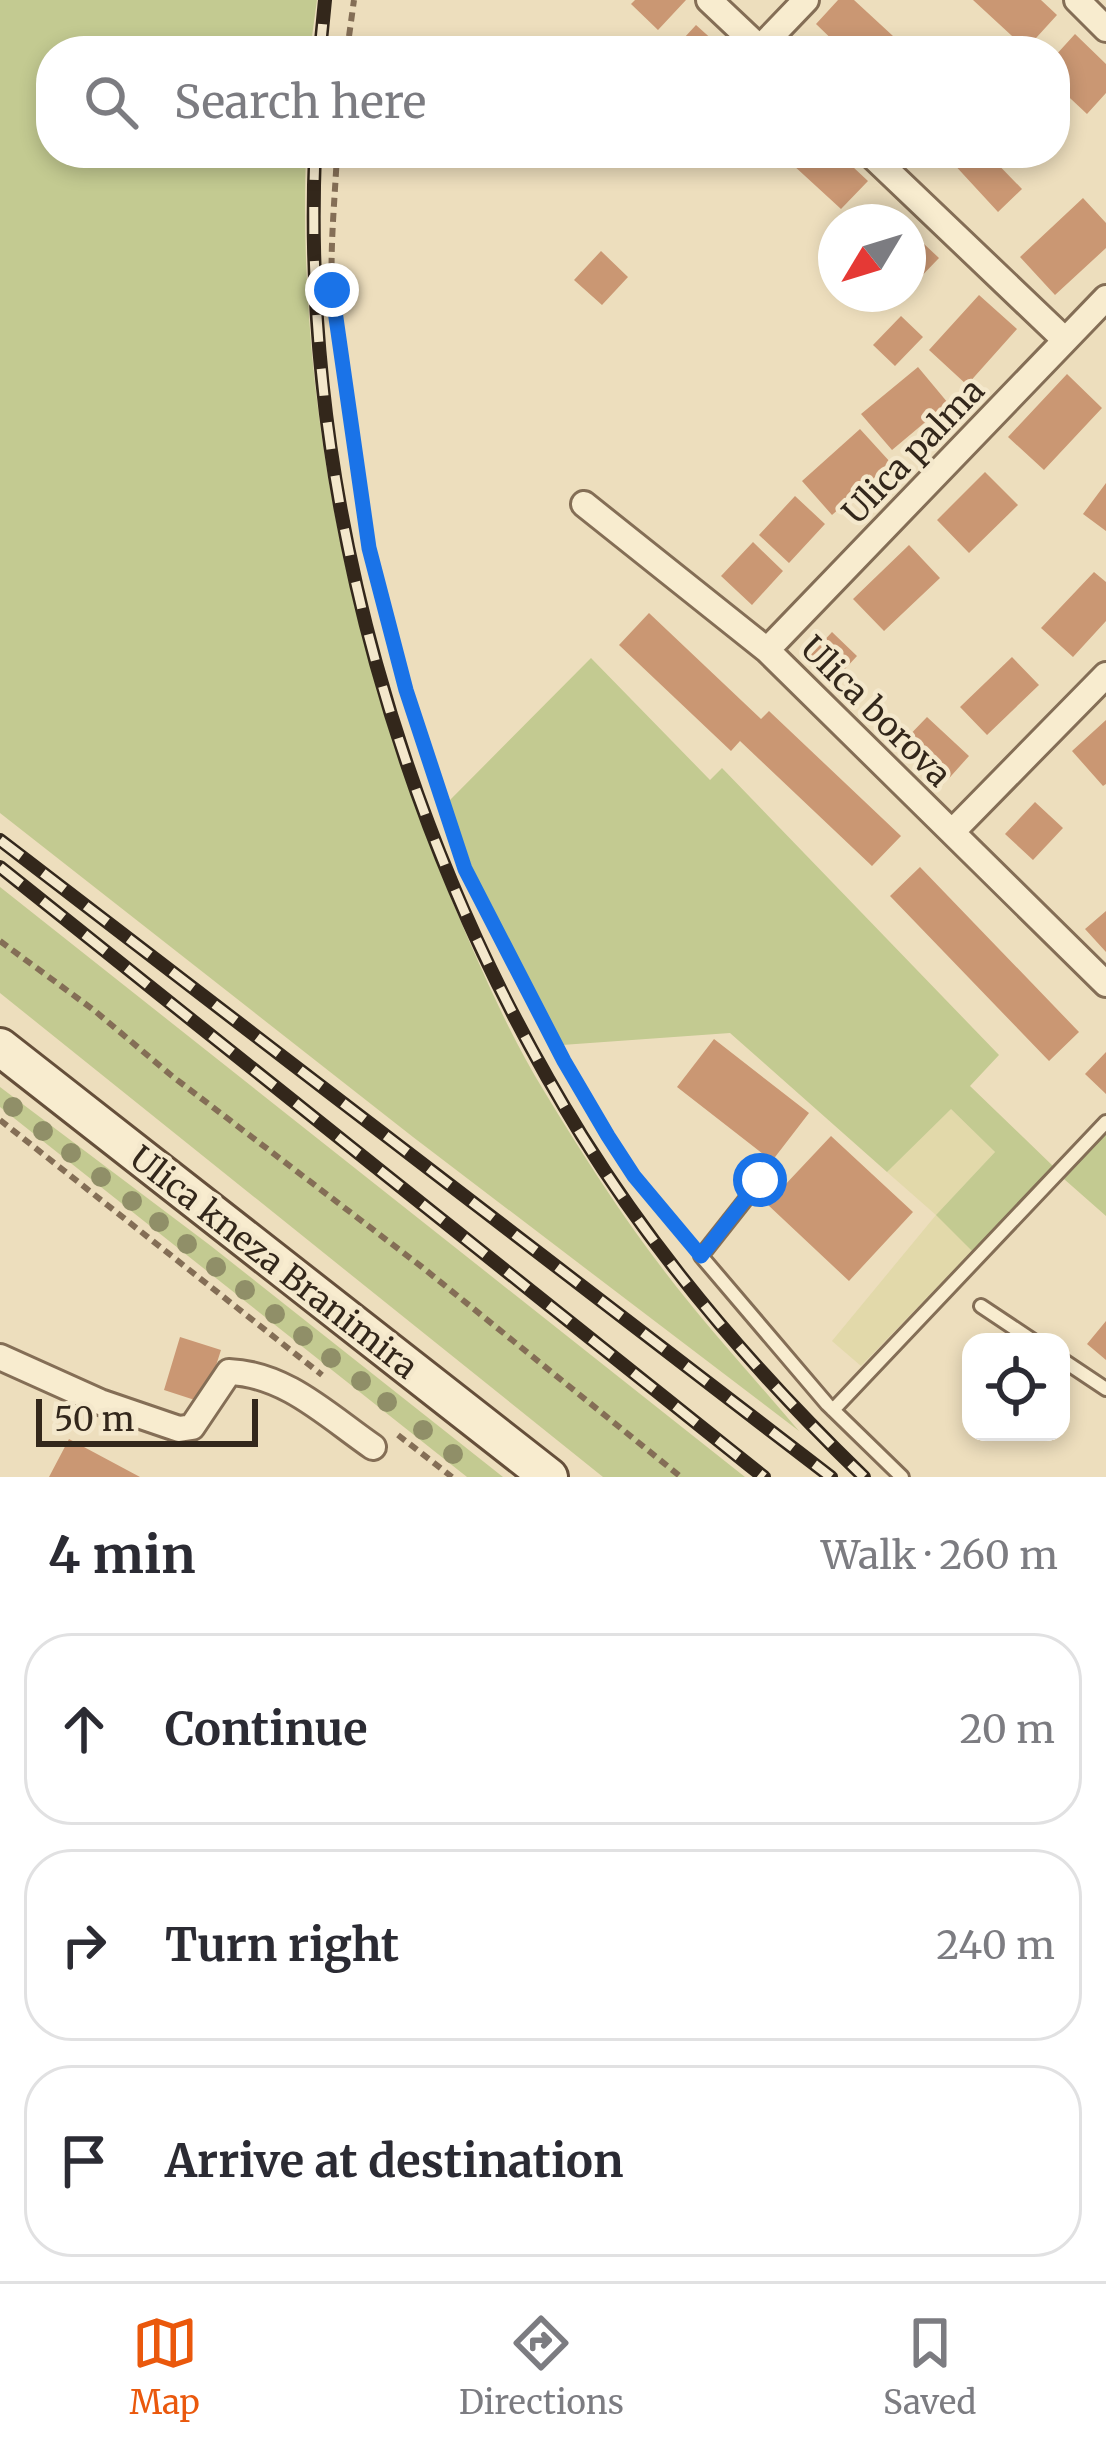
<!DOCTYPE html>
<html lang="en">
<head>
<meta charset="utf-8">
<style>
	body { margin:0; font-family:Merriweather,serif; background:#f2f2f3; color:#2b2b33 }
	.controls { position:absolute; right:36px; bottom:36px; display:grid; overflow:hidden; border-radius:24px; box-shadow:0 6px 18px #0003 }
	.controls button { width:108px; height:108px; display:grid; place-items:center; padding:0; border:0; border-bottom:3px solid #e1e1e2; background:#fff; color:#2b2b33; font:60px sans-serif }
	.compass { position:absolute; left:818px; top:204px; width:108px; height:108px; border-radius:50%; background:#fff; box-shadow:0 6px 18px #0003; rotate:232deg }
	.scale { position:absolute; left:36px; bottom:30px; width:222px; box-sizing:border-box; padding-left:12px; border:6px solid #33271b; border-top:0; font-size:33px; line-height:42px; white-space:nowrap; color:#33271b; -webkit-text-stroke:9px #f4e8cc; paint-order:stroke }
	.stop { position:absolute; width:36px; height:36px; margin:-27px; border:9px solid #1a73e8; border-radius:50%; background:#fff }
	.stop.end { background:#1a73e8; border-color:#fff; box-shadow:0 3px 12px #0008 }
	.list { margin:0; padding:0; list-style:none }
	h2 { display:flex; justify-content:space-between; align-items:center; height:156px; margin:0; padding:0 48px; font-size:51px }
	h2 small { font-size:39px; font-weight:400; color:#7c7c81 }
	.list li { display:grid; grid-template-columns:78px 1fr auto; gap:36px; align-items:center; box-sizing:border-box; height:192px; margin:0 24px 24px; padding:0 24px; border:3px solid #e1e1e2; border-radius:48px }
	.list b { display:block; font-size:45px; white-space:nowrap }
	.list em { font-size:39px; font-style:normal; color:#7c7c81 }
	.icon { flex:none; width:66px; height:66px; fill:none; stroke:currentColor; stroke-width:2; stroke-linecap:round; stroke-linejoin:round }
	.map { position:relative; flex:none; width:1106px; height:1477px; overflow:hidden }
	.search { position:absolute; background:#fff; box-shadow:0 6px 18px #0003; left:36px; right:36px; top:36px; height:132px; display:flex; align-items:center; gap:30px; box-sizing:border-box; padding:0 42px; border-radius:48px; color:#7c7c81; font-size:45px }
	.sheet { height:804px; background:#fff }
	nav { display:flex; justify-content:space-around; align-items:center; box-sizing:border-box; height:168px; border-top:3px solid #e1e1e2; background:#fff; font-size:33px; color:#7c7c81 }
	nav a { display:grid; justify-items:center; gap:6px }
	nav .on { color:#ea580c }
	.map>svg:first-child { display:block }
</style>
</head>
<body>
<div class="map">
<svg width="1106" height="1477" viewBox="0 0 1106 1477">
	<rect width="100%" height="100%" fill="#eddebd"/>
	<path fill="#e2d9aa" d="M950 1108 995 1152 937 1214 972 1251 861 1366 832 1341 936 1215 887 1172Z"/>
	<path fill="#c3ca91" d="M0 0H317L310 51H51V153H306C297 410 354 667 453 903 480 967 508 1032 544 1091 581 1152 621 1215 665 1272 707 1327 754 1378 799 1431L413 1137 0 813Z
		M591 658 710 780 722 768 999 1055 970 1086 1054 1167 972 1251 936 1215 995 1152 951 1109 887 1172 730 1033 562 1045 478 885 449 801Z
		M0 887 745 1477H603L0 993Z
		M0 1087 211 1246 503 1477H467L0 1107Z
		M1106 1132V1216L1064 1179Z"/>
	<path fill="#ca9773" d="M635 0H686L658 30 631 4Z
		M838 0H854L893 36 879 51H844L816 24Z
		M973 0H1041L1057 15 1026 49Z
		M696 25 725 51H672Z
		M1075 34 1106 64V93L1087 114 1055 84V56Z
		M780 153H838L868 181 841 209Z
		M959 153H987L1022 189 998 212 951 161Z
		M1083 198 1106 223V248L1055 295 1020 257Z
		M908 229 939 258 912 286 908 282Z
		M601 251 628 277 602 305 574 280Z
		M979 295 1017 329 967 385 929 350Z
		M901 316 923 337 895 366 873 345Z
		M918 367 948 403 892 450 861 414Z
		M1067 374 1102 408 1044 470 1008 437Z
		M860 429 891 463 832 515 802 481Z
		M985 472 1018 505 969 553 937 520Z
		M1106 483V531L1083 514Z
		M795 496 825 524 789 563 759 535Z
		M753 542 783 571 752 605 721 576Z
		M909 545 940 578 884 631 853 599Z
		M1094 572 1106 582V621L1073 657 1041 628Z
		M649 613 761 719 769 711 901 836 872 866 740 741 731 751 619 645Z
		M832 632 857 656 832 683 806 660Z
		M1012 657 1039 685 987 735 960 707Z
		M927 717 969 756 943 785 900 745Z
		M1106 720V784L1103 786 1072 751Z
		M1035 802 1063 828 1033 860 1005 834Z
		M920 867 1079 1032 1049 1061 890 896Z
		M1106 911V952L1085 929Z
		M714 1039 809 1113 772 1161 677 1087Z
		M1106 1052V1094L1085 1074Z
		M831 1136 913 1212 849 1281 767 1204Z
		M1106 1321V1360L1087 1344Z
		M180 1337 221 1350 204 1403 164 1390Z
		M69 1439 140 1477H49Z"/>
	<g fill="none" stroke-linecap="round" stroke-linejoin="round">
		<defs>
			<path id="lane" d="M761 1180 701 1256 827 1404 902 1477
				M981 1306 1035 1342
				M1061 1359 1106 1389
				M833 1410 1106 1122"/>
			<path id="street" d="M709 0 763 51
				M1077 0 1106 29
				M760 48 806 0
				M869 153 1065 340
				M584 504 767 650 1106 984
				M767 650 1106 298
				M952 832 1106 675
				M0 1357 100 1402 179 1429 192 1427 229 1372C286 1374 328 1416 373 1447"/>
			<path id="secondary" d="M0 1047 549 1477"/>
		</defs>
		<use href="#lane" stroke="#846e56" stroke-width="18"/>
		<use href="#street" stroke="#846e56" stroke-width="30"/>
		<use href="#secondary" stroke="#654f3a" stroke-width="42"/>
		<path stroke="#846e56" stroke-width="6" stroke-dasharray="9 6" stroke-linecap="butt" d="M347 51 354 0
			M337 153C335 198 330 245 332 290 335 346 346 405 355 461 401 739 504 1022 687 1239
			M0 941 95 1011 172 1076 422 1267 681 1477
			M0 1120 322 1375
			M398 1435 452 1477"/>
		<use href="#lane" stroke="#f8eccf" stroke-width="12"/>
		<use href="#street" stroke="#f8eccf" stroke-width="24"/>
		<use href="#secondary" stroke="#f8eccf" stroke-width="36"/>
		<defs>
			<path id="rail" d="M320 51 325 0
				M315 153C301 494 403 846 582 1136 660 1261 758 1375 864 1477
				M0 840 831 1477
				M0 867 764 1477"/>
		</defs>
		<use href="#rail" stroke="#33271b" stroke-width="14"/>
		<use href="#rail" stroke="#f4e8cc" stroke-width="9" stroke-dasharray="27" stroke-linecap="butt"/>
	</g>
	<g fill="#908f68">
		<circle cx="13" cy="1107" r="10"/>
		<circle cx="43" cy="1131" r="10"/>
		<circle cx="71" cy="1153" r="10"/>
		<circle cx="101" cy="1177" r="10"/>
		<circle cx="132" cy="1201" r="10"/>
		<circle cx="159" cy="1222" r="10"/>
		<circle cx="187" cy="1244" r="10"/>
		<circle cx="216" cy="1267" r="10"/>
		<circle cx="245" cy="1290" r="10"/>
		<circle cx="275" cy="1314" r="10"/>
		<circle cx="303" cy="1336" r="10"/>
		<circle cx="331" cy="1358" r="10"/>
		<circle cx="361" cy="1381" r="10"/>
		<circle cx="387" cy="1402" r="10"/>
		<circle cx="423" cy="1430" r="10"/>
		<circle cx="453" cy="1454" r="10"/>
	</g>
	<g fill="none" stroke-linecap="round" stroke-linejoin="round">
		<path stroke="#1a73e8" stroke-width="15" d="M332 290 369 548 406 690 465 869 564 1061 608 1136 634 1176 701 1256 760 1180"/>
	</g>
	<g text-anchor="middle" stroke-width="9" stroke-linejoin="round" paint-order="stroke">
		<g font-size="33" fill="#33271b" stroke="#f4e8cc">
			<text transform="translate(913 451) rotate(-46)" y="12">Ulica palma</text>
			<text transform="translate(876 711) rotate(45)" y="12">Ulica borova</text>
			<text transform="translate(274 1262) rotate(38)" y="12">Ulica kneza Branimira</text>
		</g>
	</g>
</svg>
<div class="controls">
<button><svg class="icon" aria-label="locate" viewBox="0 0 24 24"><circle cx="12" cy="12" r="6"/><path d="M12 2v4M12 18v4M2 12h4M18 12h4"/></svg></button>
</div>
<svg class="compass" viewBox="-18 -18 36 36"><path d="M0-13l5 13h-10z" fill="#e53935"/><path d="M0 13l5-13h-10z" fill="#7c7c81"/></svg>
<div class="scale">50 m</div>
<div class="stop" style="left:760px;top:1180px"></div>
<div class="stop end" style="left:332px;top:290px"></div>
<div class="search"><svg class="icon" aria-label="search" viewBox="0 0 24 24"><circle cx="10" cy="10" r="6"/><path d="M15 15l6 6"/></svg>Search here</div>
</div>
<section class="sheet">
<h2>4 min<small>Walk · 260 m</small></h2>
<ul class="list">
<li><svg class="icon" aria-label="ahead" viewBox="0 0 24 24"><path d="M12 20V5M6 11l6-6 6 6"/></svg><div><b>Continue</b></div><em>20 m</em></li>
<li><svg class="icon" aria-label="right" viewBox="0 0 24 24"><path d="M7 20v-9h11M14 6l5 5-5 5"/></svg><div><b>Turn right</b></div><em>240 m</em></li>
<li><svg class="icon" aria-label="arrive" viewBox="0 0 24 24"><path d="M6 21V4h12l-3 4 3 4H6"/></svg><div><b>Arrive at destination</b></div></li>
</ul>
</section>
<nav>
<a class="on"><svg class="icon" aria-label="map" viewBox="0 0 24 24"><path d="M3 6l6-2 6 2 6-2v14l-6 2-6-2-6 2zM9 4v14M15 6v14"/></svg>Map</a>
<a><svg class="icon" aria-label="directions" viewBox="0 0 24 24"><path d="M12 3l9 9-9 9-9-9zM9 14v-3h6M13 9l2 2-2 2"/></svg>Directions</a>
<a><svg class="icon" aria-label="saved" viewBox="0 0 24 24"><path d="M7 4h10v16l-5-4-5 4z"/></svg>Saved</a>
</nav>
</body>
</html>
